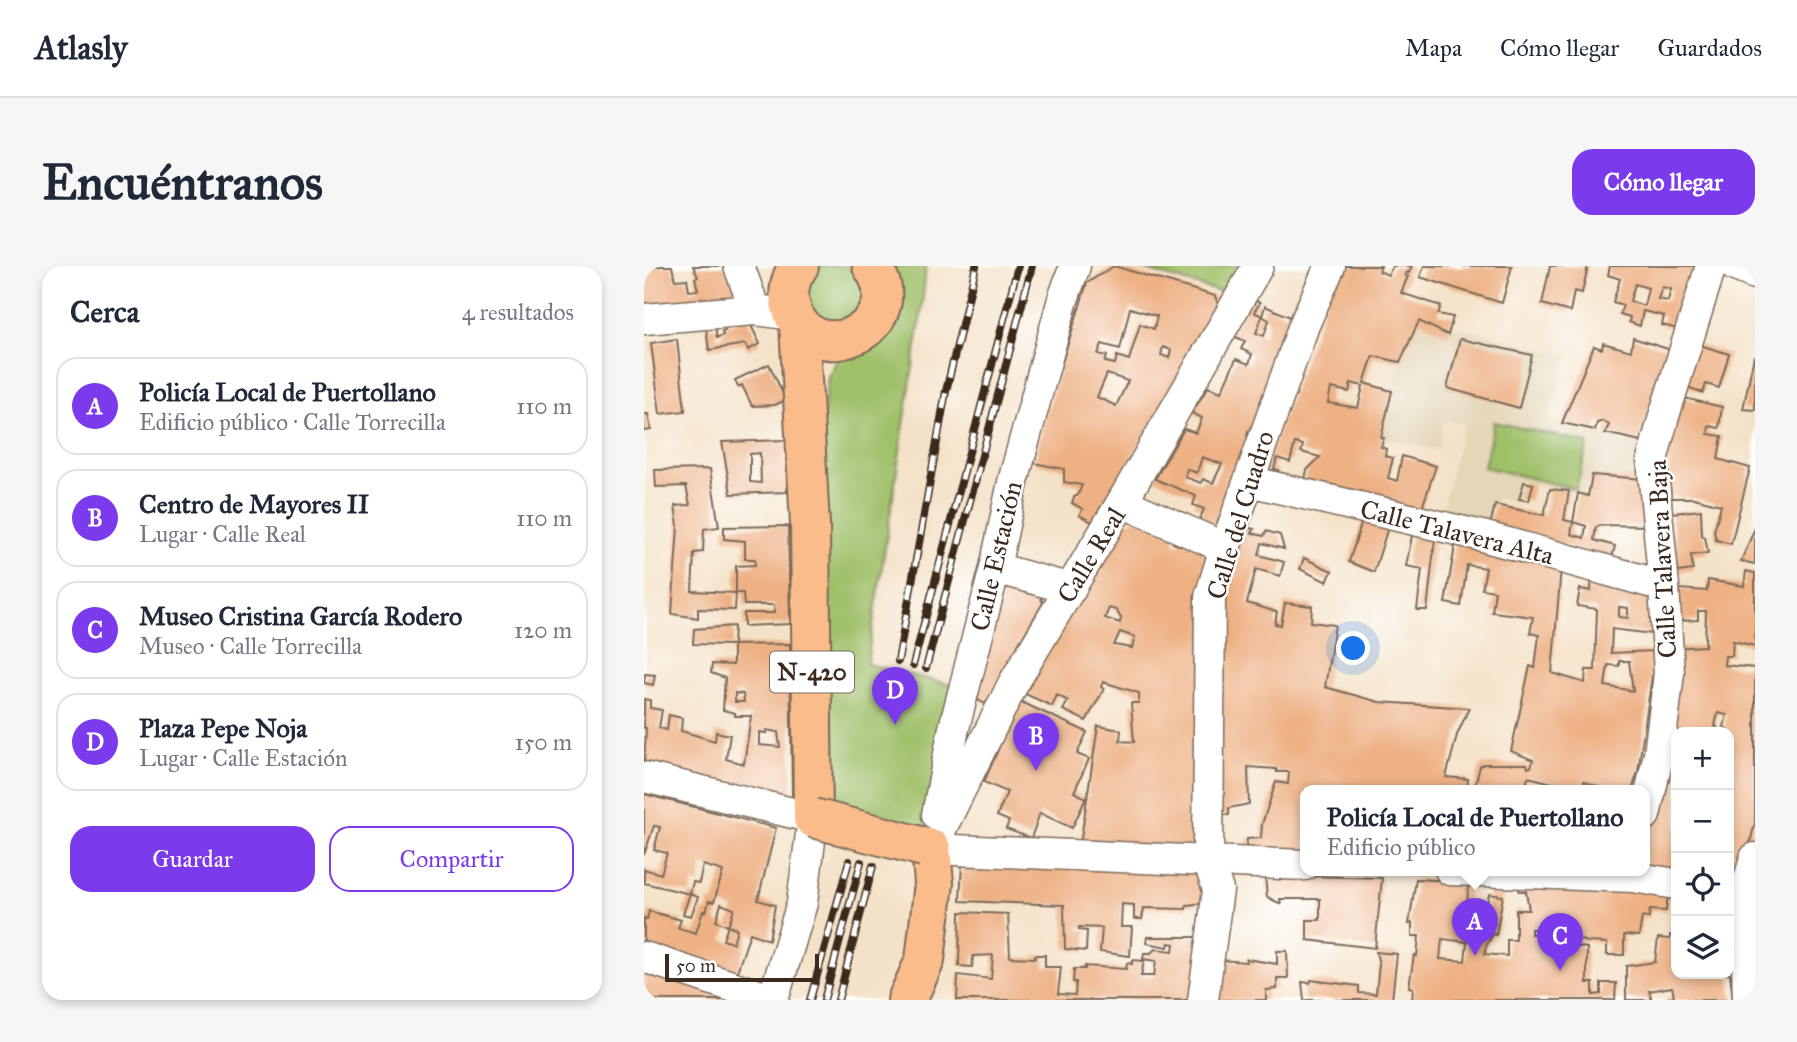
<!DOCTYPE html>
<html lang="es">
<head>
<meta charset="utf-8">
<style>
	body { margin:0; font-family:"IM FELL Great Primer",serif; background:#f6f6f7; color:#1f2937 }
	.controls { position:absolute; right:21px; bottom:21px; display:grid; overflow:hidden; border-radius:14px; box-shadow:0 4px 10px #0003 }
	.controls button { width:63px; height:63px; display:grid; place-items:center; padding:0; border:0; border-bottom:2px solid #e0e1e3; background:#fff; color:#1f2937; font:35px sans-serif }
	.scale { position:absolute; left:21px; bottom:18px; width:154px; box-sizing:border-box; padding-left:7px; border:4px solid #3b2a1e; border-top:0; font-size:19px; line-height:24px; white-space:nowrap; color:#3b2a1e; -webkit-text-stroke:5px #fff; paint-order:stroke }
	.you { position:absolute; left:710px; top:383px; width:24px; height:24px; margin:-18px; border:5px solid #fff; border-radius:50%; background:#1a73e8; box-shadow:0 0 0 10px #1a73e833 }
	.badge { display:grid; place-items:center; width:46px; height:46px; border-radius:50%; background:#7c3aed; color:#fff; font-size:23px; font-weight:700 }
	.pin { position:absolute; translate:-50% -58px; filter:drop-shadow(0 2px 4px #0008) }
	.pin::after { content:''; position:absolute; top:37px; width:24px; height:21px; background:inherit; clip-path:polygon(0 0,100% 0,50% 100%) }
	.popup { position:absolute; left:656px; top:519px; width:350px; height:91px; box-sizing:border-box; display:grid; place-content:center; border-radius:14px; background:#fff; filter:drop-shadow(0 2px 5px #0005); font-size:23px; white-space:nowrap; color:#747a83 }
	.popup b { font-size:26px; color:#1f2937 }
	.popup::after { content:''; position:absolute; left:50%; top:100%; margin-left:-14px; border:14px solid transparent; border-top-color:#fff }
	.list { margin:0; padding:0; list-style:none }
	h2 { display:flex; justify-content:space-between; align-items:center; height:91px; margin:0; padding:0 28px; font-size:30px }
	h2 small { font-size:23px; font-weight:400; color:#747a83 }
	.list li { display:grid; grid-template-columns:46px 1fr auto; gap:21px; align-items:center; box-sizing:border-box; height:98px; margin:0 14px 14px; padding:0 14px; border:2px solid #e0e1e3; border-radius:21px }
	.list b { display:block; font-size:26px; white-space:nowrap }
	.list p { margin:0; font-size:23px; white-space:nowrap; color:#747a83 }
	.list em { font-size:23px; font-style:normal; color:#747a83 }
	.actions { display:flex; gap:14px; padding:21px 28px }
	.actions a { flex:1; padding:16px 0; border:2px solid #7c3aed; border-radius:21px; text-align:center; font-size:24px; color:#7c3aed }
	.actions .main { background:#7c3aed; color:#fff }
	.icon { flex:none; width:38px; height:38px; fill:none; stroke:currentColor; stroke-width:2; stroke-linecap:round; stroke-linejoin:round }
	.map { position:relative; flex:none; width:1111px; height:734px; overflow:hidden; border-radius:21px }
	header { display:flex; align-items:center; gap:42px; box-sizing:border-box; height:98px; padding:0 35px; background:#fff; border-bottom:2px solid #e0e1e3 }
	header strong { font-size:33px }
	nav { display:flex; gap:38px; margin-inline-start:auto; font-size:24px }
	.intro { display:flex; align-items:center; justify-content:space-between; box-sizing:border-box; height:168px; padding:0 42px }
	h1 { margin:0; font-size:49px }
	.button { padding:18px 32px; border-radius:21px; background:#7c3aed; color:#fff; font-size:24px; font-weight:700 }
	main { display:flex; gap:42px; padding:0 42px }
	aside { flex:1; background:#fff; border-radius:21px; box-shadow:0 4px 10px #0003 }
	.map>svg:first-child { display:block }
</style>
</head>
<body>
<header>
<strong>Atlasly</strong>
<nav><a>Mapa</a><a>Cómo llegar</a><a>Guardados</a></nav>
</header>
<div class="intro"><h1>Encuéntranos</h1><a class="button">Cómo llegar</a></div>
<main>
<aside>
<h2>Cerca<small>4 resultados</small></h2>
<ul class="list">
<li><span class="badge">A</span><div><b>Policía Local de Puertollano</b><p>Edificio público · Calle Torrecilla</p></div><em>110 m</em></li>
<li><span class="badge">B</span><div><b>Centro de Mayores II</b><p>Lugar · Calle Real</p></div><em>110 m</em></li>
<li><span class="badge">C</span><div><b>Museo Cristina García Rodero</b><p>Museo · Calle Torrecilla</p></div><em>120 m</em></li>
<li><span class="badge">D</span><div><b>Plaza Pepe Noja</b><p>Lugar · Calle Estación</p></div><em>150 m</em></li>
</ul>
<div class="actions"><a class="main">Guardar</a><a>Compartir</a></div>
</aside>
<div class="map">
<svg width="1111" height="734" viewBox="0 0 1111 734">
	<rect width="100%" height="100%" fill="#fff"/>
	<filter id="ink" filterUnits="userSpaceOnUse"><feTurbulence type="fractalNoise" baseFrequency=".0143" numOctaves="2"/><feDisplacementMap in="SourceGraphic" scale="14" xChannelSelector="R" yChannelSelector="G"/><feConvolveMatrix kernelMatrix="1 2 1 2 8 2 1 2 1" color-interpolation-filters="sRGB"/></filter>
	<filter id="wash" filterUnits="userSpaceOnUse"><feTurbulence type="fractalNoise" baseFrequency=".00686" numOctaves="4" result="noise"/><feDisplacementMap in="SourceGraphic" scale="28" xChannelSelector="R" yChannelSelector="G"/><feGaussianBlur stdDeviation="1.57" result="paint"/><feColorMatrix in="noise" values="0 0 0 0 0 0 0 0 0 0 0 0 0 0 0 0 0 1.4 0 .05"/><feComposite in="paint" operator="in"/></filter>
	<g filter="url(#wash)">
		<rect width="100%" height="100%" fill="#f4e2c8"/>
		<path fill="#e4d6b7" d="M775 55 804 68 807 60 924 89 904 154 997 175 1003 260 957 259 953 262 938 259 944 230 922 224 906 223 881 216 874 237 853 232 846 259 797 248 820 157 799 155 795 184 740 172 748 125 756 96Z"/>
		<path fill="#9fbf68" stroke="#6d7443" stroke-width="2" d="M158 0H282L278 42 223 398 320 422 287 583 169 552 166 259 184 110 206 73 188 75 146 18Z
			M489 0H614L596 32Z
			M850 156 944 177 932 223 840 201Z"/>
		<g id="blocks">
			<path fill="#eeb184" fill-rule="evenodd" d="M0 0H28L31 14 43 13 45 25 54 24 51 12 54 11 49 0H81L92 24 89 34 0 45Z
				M470 0 571 30 576 45 448 256 435 249 439 243 428 237 430 231 434 229 438 219 420 216V203L390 197 401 151 443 17ZM486 42 513 50 510 63 496 58 485 94 473 90 471 98 461 96 463 90 454 88 458 78 476 83ZM519 81 527 84 525 92 517 89ZM463 108 484 115 472 140 453 131Z
				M695 0H737L735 5 744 9 749 0H768L765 7 762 6 761 9 764 10 757 27 797 40 794 48 809 51 804 69 775 55 756 96 729 90 720 117 748 125 737 172H740L737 181 742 183 741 190 749 192 744 212 753 215 758 190 792 200 776 248 660 218 663 204 676 191 657 186 659 179 651 177 646 196 633 192 630 203 634 204 630 216 617 212ZM707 117 719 120 714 142 684 137 687 122 705 126Z
				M780 0H868L858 37 776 11Z
				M906 0H944L938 27 930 25 926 46 898 38Z
				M966 0H1052L1038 64 1018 59 1020 50 999 45 996 60 985 56 986 51 976 48 979 39 969 36 976 13 964 9ZM991 18 1004 22 1000 40 986 35ZM1018 21 1027 23 1024 35 1014 33Z
				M606 32 616 37 610 46 618 50 612 67 620 70 625 54 618 50 621 40 649 52 608 166 604 165 603 170 612 174 575 269 553 260 560 243 549 239 552 230 511 213 540 163 552 167 558 152 548 147 564 121 577 126 592 93 605 98 608 88 597 83 601 75 585 68ZM558 191 578 198 569 217 559 213 557 217 541 211 543 203 553 207Z
				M103 51 116 78 104 84 101 78 65 84 62 62 71 61 73 72 79 69 78 65H81L80 61Z
				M989 72 1027 84 997 175 961 167 965 159 959 155 953 157 951 164 918 157 950 80 958 83 959 77 987 85Z
				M33 73 41 145 16 148 7 77Z
				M816 73 888 89 875 142 803 122Z
				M1049 77 1085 88 1075 122 1062 118 1059 127 1036 118Z
				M1110 90H1111V144L1099 143Z
				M125 98 142 134 131 139 108 140 98 119 94 121 91 114Z
				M1036 131 1078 141 1075 162 1065 160 1064 168 1078 170 1074 193 1106 202 1087 278 1072 274 1070 265 1077 239 1050 232H1027L1024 196H1019Z
				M0 148H4L7 164 0 165Z
				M142 174 143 226 87 228 78 176ZM116 187 117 217 106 216V188Z
				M66 203 75 261 60 263 59 286 50 287 48 325 92 327 91 344 54 343V352L28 348 34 260 31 240 46 239 42 220 12 221 11 204Z
				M948 209 1000 213 1003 260 957 259 952 261 950 274 971 280 968 292 846 259 851 239 900 249 906 223 925 225 920 254 929 256 934 227 944 230ZM929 256 942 260 940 272 927 268Z
				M880 216 889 218 885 235 875 233Z
				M1057 244 1058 270 1061 271 1064 287 1047 289 1049 304 1034 306 1028 247Z
				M720 249 746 255 730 306 705 296Z
				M493 253 532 268 529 277 535 279 538 271 556 278 563 294 555 572 543 583 436 579 454 460 477 464 476 475 490 476 487 437H495V427L459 416 457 421 460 423 442 455 419 444 424 435 413 429 408 440 379 427 478 258ZM465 342 472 344 477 352 476 357 461 352ZM476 366 491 371 488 382 470 379Z
				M144 260 146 358 100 360V347H130V339H100L99 327H92V300L111 299V293H101V275L80 273V261Z
				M598 260 610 263 608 267 620 270 622 265 636 269 640 283 618 277 615 289 640 296 636 310 612 303 603 337 633 346 631 358 637 359 641 337 668 340 667 356 691 359 681 421 735 436 825 442 813 469 802 511 824 513 823 524H661V587L602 583 603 573 617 572 618 558 632 516 644 518 645 506H633L632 503 604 501 605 538 585 542V549H571L577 332Z
				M770 260 792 264 783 344H773L778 303 762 300Z
				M1111 262V298L1097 295Z
				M813 269 917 302 908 407 941 417 942 404H951L953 343 933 340 936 323 947 325 948 308 998 320 1008 332 1009 368 968 363 967 387 1010 385 1012 410H1008L994 505 988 524H962L940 515 937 524 884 511 881 524H830L836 500 840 498H883L884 502 887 501 889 494 867 485 886 400 891 402 895 369 886 367 889 351 848 346 851 325 838 323 842 302 823 299 817 340 801 337ZM975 341 984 342V352L975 351ZM975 395H985L989 425 961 420 964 399 975 400Z
				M660 292 688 305 683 316 656 303Z
				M1102 305 1111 307V380L1089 375 1088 390H1081L1080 399 1111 402V557L1099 604 1085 613V466H1082L1083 463 1080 461 1083 449 1074 447 1071 460 1073 461 1072 466H1032V606L1005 602 1001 595V578L1017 514 1028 382 1061 380 1062 345H1054V354L1034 355 1035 323 1063 325 1064 314 1100 320Z
				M372 317 393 323 399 337 374 379 376 380 341 438 326 429 353 327Z
				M90 360 89 379 146 378 148 531 139 538 0 500 2 462H0V433L6 434V442L18 444 15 462 23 464 25 449 38 452 37 465 71 475 72 466 86 469 82 493 100 498 107 450H91V447L79 444 81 412 67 407 68 398 89 399V379L49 378 50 363ZM91 427 99 428 100 436H91ZM122 464 134 466 136 481 115 479V466L122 467Z
				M1 408 11 409 9 419 0 417Z
				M375 435 443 466 433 488 445 493 430 526 442 532 428 562 396 547 387 572 362 563 365 555 353 550 363 526 340 516Z
				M0 528 132 562 114 634 131 639 125 674 106 667 92 709 0 679V652L3 653 5 645 37 654 34 662 52 667 59 645 62 646 65 635 70 636 79 605 59 599 55 617 49 616 46 628 54 631 47 650 39 648 46 628 0 617V603L17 608 23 587 10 584 16 561 10 560 0 589ZM77 638 90 643 84 660 93 663 89 677 79 674 84 660 72 655Z
				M318 596 552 602 564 615 562 637 543 639 542 643 500 642 498 653H490V639L478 638 477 661H488L486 690 456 686 458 662 435 661V664L443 665 442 685 421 683 420 639 316 635Z
				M621 609 738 612 731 682 663 674V654H676V633H636L637 638 623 631Z
				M772 613 824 616 823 650 840 654 845 628 859 630 852 669 849 668 842 680 841 688 863 690V674H872V644H885L882 625H875L874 614 1024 629 1022 645 1006 644 1005 652 998 651 995 670 980 669V689H963V677L944 676 914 668 913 678 943 682V717H949V729L957 728V717H972L971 734H768L769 722 765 721 770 689 773 690 775 670H768V657L765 658ZM913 662 914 668H887V663ZM798 673 823 676 821 695 796 693Z
				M316 646 364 648 366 691 391 692V689H401V701H417L414 728 431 729 432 716H429L430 703H441V700L482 703 483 697 488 698V694L500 695 497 710H510L512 695 499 693 500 687H507L511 683 529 685 530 678 525 677 524 681 502 677 503 671H561L552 734H313L314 709 347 713 349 689 329 690 328 701 315 700Z
				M1026 669H1032V708H1086L1089 734H1018L1030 730 1028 721 1005 725 1008 734H982V700L1011 696 1014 672 1026 673Z
				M633 685H643L644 712H633V723L622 724V734H570L576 694 602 696V693L633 698Z
				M732 686 753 688 748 734H660L658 716 666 717 667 714 715 720V727L732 728 735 698Z
				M0 703 87 734H0Z"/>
		</g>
	</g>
	<g filter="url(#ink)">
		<use href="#blocks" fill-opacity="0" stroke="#7c6a5a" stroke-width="2"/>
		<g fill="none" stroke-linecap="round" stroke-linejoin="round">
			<defs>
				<path id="minor" d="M95 0 111 44
					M1091 0 1111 8
					M0 53 111 44 150 49
					M605 215 838 270 1020 320
					M478 236 581 282
					M351 302 427 323
					M0 511 169 552 158 637 129 734
					M293 549 310 462 351 302 369 216 419 33 431 0
					M1001 549 1015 488 1025 407 1020 320 1008 194 1020 150 1067 0
					M287 583 369 418 478 236 614 0
					M287 583 661 599
					M806 604 989 611 1032 618
					M0 691 129 734
					M559 734 574 624 564 594 566 331 581 282 660 59 686 0
					M1104 734 1101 628 1111 592"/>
				<path id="highway" d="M155 0C146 11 143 27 147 41 167 109 271 61 228 0
					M155 58 166 259 169 552
					M263 734 281 694 290 617 287 583 280 581"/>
			</defs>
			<use href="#minor" stroke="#7c6a5a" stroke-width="33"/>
			<use href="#highway" stroke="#7c6a5a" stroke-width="42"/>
			<use href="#minor" stroke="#fff" stroke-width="30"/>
			<use href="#highway" stroke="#fabc8b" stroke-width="38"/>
			<defs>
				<path id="rail" d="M254 395 302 125 332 0
					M269 399 374 0
					M282 402 388 0
					M166 734 205 595
					M180 734 217 596
					M194 734 229 600"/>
			</defs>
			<use href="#rail" stroke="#3b2a1e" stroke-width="8"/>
			<use href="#rail" stroke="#fff" stroke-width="5" stroke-dasharray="16" stroke-linecap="butt"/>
			<defs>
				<path id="highway-bridge" d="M169 552 280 581"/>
			</defs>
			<use href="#highway-bridge" stroke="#7c6a5a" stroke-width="42" stroke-linecap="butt"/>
			<use href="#highway-bridge" stroke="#fabc8b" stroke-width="38"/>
		</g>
	</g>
	<g text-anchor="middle" stroke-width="5" stroke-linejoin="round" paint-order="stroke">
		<rect fill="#fff" stroke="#766a62" stroke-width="2" x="126" y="385.5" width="84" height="41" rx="5"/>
		<g font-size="24" font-weight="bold" fill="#3b2a1e">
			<text x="168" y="414">N-420</text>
		</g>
		<g font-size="26" fill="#3b2a1e" stroke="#fff">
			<text transform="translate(596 249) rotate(-73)" y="9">Calle del Cuadro</text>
			<text transform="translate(813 266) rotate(14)" y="9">Calle Talavera Alta</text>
			<text transform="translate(447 289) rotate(-59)" y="9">Calle Real</text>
			<text transform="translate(352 290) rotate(-77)" y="9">Calle Estación</text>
			<text transform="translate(1018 293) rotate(-93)" y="9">Calle Talavera Baja</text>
		</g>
	</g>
</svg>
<div class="controls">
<button>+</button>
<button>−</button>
<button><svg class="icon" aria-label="locate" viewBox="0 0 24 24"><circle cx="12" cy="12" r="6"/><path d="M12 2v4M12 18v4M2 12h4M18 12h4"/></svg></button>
<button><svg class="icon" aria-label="layers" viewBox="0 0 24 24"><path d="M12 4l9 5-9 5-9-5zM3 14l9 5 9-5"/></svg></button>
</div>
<div class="scale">50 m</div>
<div class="you"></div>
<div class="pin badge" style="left:831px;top:690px">A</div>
<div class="popup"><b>Policía Local de Puertollano</b>Edificio público</div>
<div class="pin badge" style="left:392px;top:505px">B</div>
<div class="pin badge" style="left:916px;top:705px">C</div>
<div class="pin badge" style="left:251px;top:459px">D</div>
</div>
</main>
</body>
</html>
